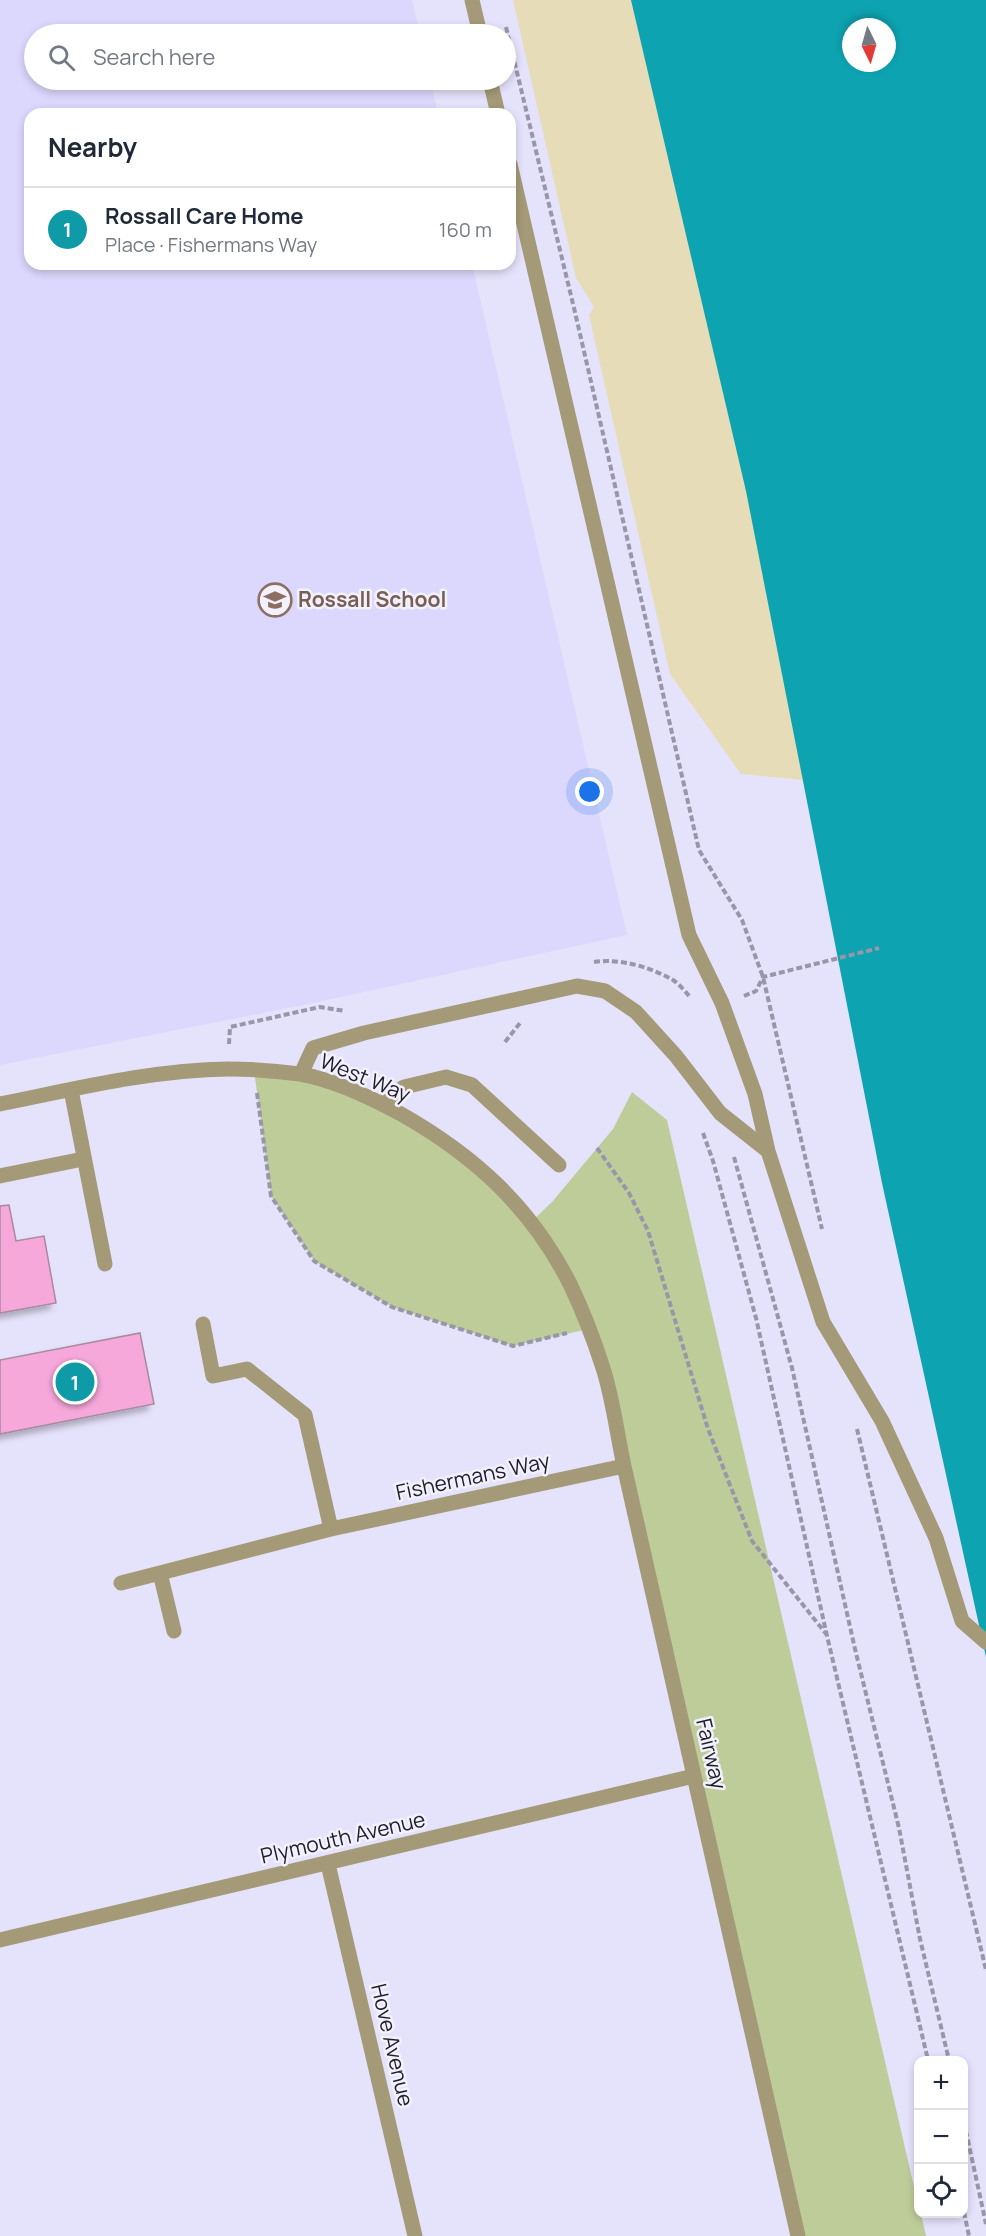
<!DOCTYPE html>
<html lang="en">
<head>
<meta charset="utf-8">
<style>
	body { margin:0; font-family:Manrope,sans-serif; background:#f2f2f3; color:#1f2937 }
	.controls { position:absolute; right:18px; bottom:18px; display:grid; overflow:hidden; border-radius:12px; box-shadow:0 3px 9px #0003 }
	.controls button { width:54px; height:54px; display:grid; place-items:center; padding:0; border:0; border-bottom:2px solid #e0e1e3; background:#fff; color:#1f2937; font:30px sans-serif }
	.compass { position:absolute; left:842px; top:18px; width:54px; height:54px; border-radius:50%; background:#fff; box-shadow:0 3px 9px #0003; rotate:175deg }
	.you { position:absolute; left:590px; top:792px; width:21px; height:21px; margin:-15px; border:4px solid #fff; border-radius:50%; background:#1a73e8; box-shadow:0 0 0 9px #1a73e833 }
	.badge { display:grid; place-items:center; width:39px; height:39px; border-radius:50%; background:#2563eb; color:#fff; font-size:20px; font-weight:700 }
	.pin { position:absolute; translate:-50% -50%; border:3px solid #fff; box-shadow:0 2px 6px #0006 }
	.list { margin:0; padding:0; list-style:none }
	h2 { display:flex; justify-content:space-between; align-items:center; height:78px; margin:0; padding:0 24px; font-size:26px }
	h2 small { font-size:20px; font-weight:400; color:#747a83 }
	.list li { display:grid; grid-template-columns:39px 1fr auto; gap:18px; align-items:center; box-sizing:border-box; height:84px; padding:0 24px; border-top:2px solid #e0e1e3 }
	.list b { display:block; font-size:22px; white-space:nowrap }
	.list p { margin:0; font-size:20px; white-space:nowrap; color:#747a83 }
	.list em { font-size:20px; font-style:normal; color:#747a83 }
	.icon { flex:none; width:33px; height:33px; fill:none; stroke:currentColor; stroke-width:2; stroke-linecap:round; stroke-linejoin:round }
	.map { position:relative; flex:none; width:986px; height:2236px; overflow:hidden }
	.search { position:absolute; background:#fff; box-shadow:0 3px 9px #0003; left:24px; top:24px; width:492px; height:66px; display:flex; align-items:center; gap:15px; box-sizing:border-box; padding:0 21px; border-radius:33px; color:#747a83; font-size:22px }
	.panel { position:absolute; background:#fff; box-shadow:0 3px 9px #0003; left:24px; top:108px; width:492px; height:162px; border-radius:18px }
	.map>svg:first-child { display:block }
</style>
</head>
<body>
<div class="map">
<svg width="986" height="2236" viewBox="0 0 986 2236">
	<defs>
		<filter id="shadow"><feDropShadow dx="-5.5" dy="5.5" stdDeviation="3" flood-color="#0004"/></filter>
	</defs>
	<rect width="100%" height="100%" fill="#e5e2fb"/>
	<path fill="#dcd7fd" d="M0 0H412L420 34H34V80H430L438 114H30V264H472L627 935 313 1003 0 1065Z"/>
	<path fill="#becc9a" d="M254 1070 301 1074 424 1127 531 1222 552 1202 613 1129 632 1092 667 1120 918 2204V2214H921L926 2236H798L588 1329 513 1346 392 1307 314 1261 271 1196Z"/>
	<path fill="#e6dcb7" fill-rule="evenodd" d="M513 0H986L845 784 741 774 670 674 589 315 594 307 576 278ZM851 27H887V63H851Z"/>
	<path fill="#0ea3b1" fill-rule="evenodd" d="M631 0H986V1657L882 1183 746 491ZM851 27H887V63H851Z"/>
	<path fill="#f6a8da" stroke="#a88b9d" stroke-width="1.5" filter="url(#shadow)" d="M9 1205 16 1241 44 1236 56 1303 0 1313V1206Z
		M140 1333 154 1404 0 1434V1360Z"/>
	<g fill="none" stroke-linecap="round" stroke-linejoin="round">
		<path stroke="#9996aa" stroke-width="4" stroke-dasharray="6 3" stroke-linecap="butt" d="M506 27 574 308 699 850 742 920 763 977 822 1229
			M594 962C620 958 650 967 673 980 679 984 685 991 690 997
			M744 996 756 991 763 977 879 948
			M505 1042 520 1023
			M229 1044 230 1027 320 1007 345 1011
			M257 1093 271 1196 314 1261 392 1307 513 1346 567 1333
			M703 1133 713 1161 756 1318 827 1636 928 2060
			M597 1148 629 1193 648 1231 708 1429 752 1541 827 1635
			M734 1157 792 1368 855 1649 899 1828 920 1939 949 2060
			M857 1429 986 1970
			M964 2122 986 2224
			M964 2212 969 2236"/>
		<path stroke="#a49a77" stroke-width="15" d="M472 0 480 34
			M490 80 498 114
			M510 164 689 935 722 1003 755 1094 768 1151 823 1322 882 1421 936 1538 962 1621 986 1642
			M301 1074 313 1048 364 1033 577 986 605 991 636 1012 676 1056 720 1113 768 1151
			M71 1090 105 1264
			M381 1103 404 1087 446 1077 472 1085 559 1165
			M0 1104C75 1089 151 1070 228 1069 251 1069 277 1071 300 1074 335 1080 370 1097 401 1114 475 1156 531 1207 570 1284 583 1311 594 1340 603 1368 613 1399 617 1434 624 1466L798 2236
			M0 1176 83 1159
			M203 1324 213 1376 247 1369 305 1415 331 1529
			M121 1583 160 1573
			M174 1631 160 1573 331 1529 624 1466
			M328 1864 415 2236
			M0 1940 694 1776"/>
	</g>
	<defs>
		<symbol id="school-ring" viewBox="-11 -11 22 22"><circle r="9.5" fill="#f2f1fd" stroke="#8d6e63" stroke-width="1.5"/><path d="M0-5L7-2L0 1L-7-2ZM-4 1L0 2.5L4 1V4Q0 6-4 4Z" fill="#8d6e63"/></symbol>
	</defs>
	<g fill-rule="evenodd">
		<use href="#school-ring" x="256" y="581" width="38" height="38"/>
	</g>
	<g text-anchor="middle" stroke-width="5" stroke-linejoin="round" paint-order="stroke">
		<g font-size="21" font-weight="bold" fill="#785e54" stroke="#f2f1fd" text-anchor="start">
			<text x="298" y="607">Rossall School</text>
		</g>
		<g font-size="21" fill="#201e29" stroke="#f2f1fd">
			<text transform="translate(365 1078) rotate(22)" y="7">West Way</text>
			<text transform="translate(473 1477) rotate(-12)" y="7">Fishermans Way</text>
			<text transform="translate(711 1754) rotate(77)" y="7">Fairway</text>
			<text transform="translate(343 1838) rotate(-13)" y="7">Plymouth Avenue</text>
			<text transform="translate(392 2045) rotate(77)" y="7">Hove Avenue</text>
		</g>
	</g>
</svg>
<div class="controls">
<button>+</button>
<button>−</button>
<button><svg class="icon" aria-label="locate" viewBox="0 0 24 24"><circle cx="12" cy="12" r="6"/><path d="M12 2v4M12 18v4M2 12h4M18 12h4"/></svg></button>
</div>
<svg class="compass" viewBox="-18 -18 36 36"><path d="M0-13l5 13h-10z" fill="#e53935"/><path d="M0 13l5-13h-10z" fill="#747a83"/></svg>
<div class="you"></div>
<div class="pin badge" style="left:75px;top:1382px;background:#0f9aa8">1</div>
<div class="search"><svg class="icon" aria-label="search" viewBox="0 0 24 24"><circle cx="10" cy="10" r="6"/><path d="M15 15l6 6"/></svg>Search here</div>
<section class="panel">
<h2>Nearby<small></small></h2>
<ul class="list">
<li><span class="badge" style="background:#0f9aa8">1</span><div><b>Rossall Care Home</b><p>Place · Fishermans Way</p></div><em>160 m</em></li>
</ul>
</section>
</div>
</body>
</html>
